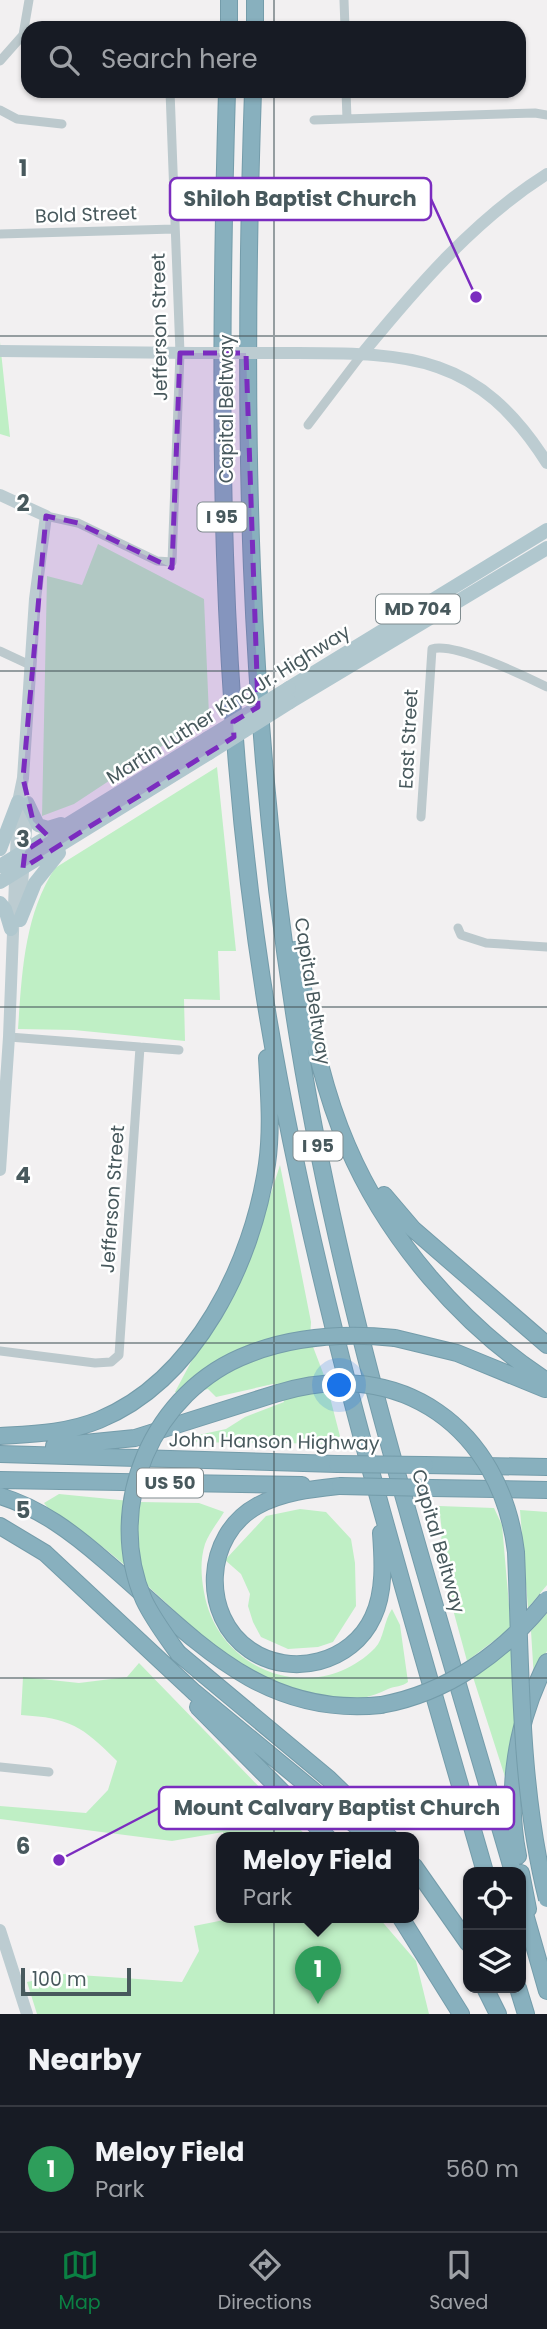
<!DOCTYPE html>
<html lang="en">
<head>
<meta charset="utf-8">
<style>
	body { margin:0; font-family:Poppins,sans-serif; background:#242831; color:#f1f3f6 }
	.controls { position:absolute; right:21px; bottom:21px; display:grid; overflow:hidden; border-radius:14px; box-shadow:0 2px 5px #0004 }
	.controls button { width:63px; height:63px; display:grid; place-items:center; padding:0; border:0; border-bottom:2px solid #363941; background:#171b24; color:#f1f3f6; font:35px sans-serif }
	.scale { position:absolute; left:21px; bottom:18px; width:110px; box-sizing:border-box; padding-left:7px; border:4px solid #48595d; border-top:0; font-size:19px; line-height:24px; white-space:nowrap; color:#48595d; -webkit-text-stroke:5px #fff; paint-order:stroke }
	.you { position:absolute; left:340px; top:1386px; width:24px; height:24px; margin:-18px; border:5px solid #fff; border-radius:50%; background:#1a73e8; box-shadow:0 0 0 10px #1a73e833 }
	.badge { display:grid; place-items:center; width:46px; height:46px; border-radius:50%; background:#0b8043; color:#fff; font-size:23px; font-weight:700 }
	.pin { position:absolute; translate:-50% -58px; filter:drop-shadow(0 2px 4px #0008) }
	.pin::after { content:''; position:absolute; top:37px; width:24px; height:21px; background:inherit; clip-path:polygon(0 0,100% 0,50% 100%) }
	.popup { position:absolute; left:216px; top:1832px; width:203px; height:91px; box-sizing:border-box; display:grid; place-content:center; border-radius:14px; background:#171b24; filter:drop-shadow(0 2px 5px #0005); font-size:23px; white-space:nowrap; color:#9ea1a6 }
	.popup b { font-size:26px; color:#f1f3f6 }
	.popup::after { content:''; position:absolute; left:50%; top:100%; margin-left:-14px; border:14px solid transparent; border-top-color:#171b24 }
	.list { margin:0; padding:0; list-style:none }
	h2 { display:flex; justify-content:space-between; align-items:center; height:91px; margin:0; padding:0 28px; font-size:30px }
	h2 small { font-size:23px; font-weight:400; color:#9ea1a6 }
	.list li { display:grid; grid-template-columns:46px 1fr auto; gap:21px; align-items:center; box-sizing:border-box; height:126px; padding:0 28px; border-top:2px solid #363941 }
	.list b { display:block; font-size:26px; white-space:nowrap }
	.list p { margin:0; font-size:23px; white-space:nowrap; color:#9ea1a6 }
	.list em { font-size:23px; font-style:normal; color:#9ea1a6 }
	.icon { flex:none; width:38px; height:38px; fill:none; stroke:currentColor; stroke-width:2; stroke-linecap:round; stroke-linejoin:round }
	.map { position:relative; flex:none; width:547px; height:2014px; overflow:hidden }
	.search { position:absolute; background:#171b24; box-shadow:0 2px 5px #0004; left:21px; right:21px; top:21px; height:77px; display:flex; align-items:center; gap:18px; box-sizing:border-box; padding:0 24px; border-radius:21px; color:#9ea1a6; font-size:26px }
	.sheet { height:217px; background:#171b24 }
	nav { display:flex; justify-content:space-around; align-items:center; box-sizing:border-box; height:98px; border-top:2px solid #363941; background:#171b24; font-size:19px; color:#9ea1a6 }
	nav a { display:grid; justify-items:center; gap:4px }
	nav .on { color:#0b8043 }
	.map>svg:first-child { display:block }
</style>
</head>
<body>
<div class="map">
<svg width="547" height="2014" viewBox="0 0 547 2014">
	<rect width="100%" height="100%" fill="#f2f0f1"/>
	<path fill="#bfefc5" d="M0 342 10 437 0 434Z
		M98 544 204 599 209 715 74 804 42 816 47 576 82 585Z
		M217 767 236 951H218L220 1000 184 999 185 1041 74 1030 18 1029C22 973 24 916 55 868Z
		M280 1165 311 1322 310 1339 325 1378 342 1444 186 1442 189 1437 226 1429 245 1417 284 1402 279 1386 273 1384 216 1397 208 1389 186 1395 175 1392 256 1240Z
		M59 1494 140 1502 199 1503 224 1512C218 1522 209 1533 205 1544 200 1560 201 1576 204 1592 218 1674 317 1707 375 1648 384 1639 384 1620 392 1609L400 1625 408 1682C402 1687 395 1686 388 1689 285 1739 191 1621 121 1562 98 1542 73 1525 48 1508L44 1503Z
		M439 1506 494 1508 502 1525 511 1628 467 1661 439 1558 442 1532Z
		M300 1509 326 1512 351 1539 355 1563 356 1606 333 1642 318 1647 288 1649 261 1637 253 1622 248 1606 250 1594 241 1574 225 1560 266 1516Z
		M520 1510 547 1512V1585L528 1608Z
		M547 1613V1651L534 1679 531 1631Z
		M512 1648 517 1738 506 1780 473 1677Z
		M139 1663 300 1829 308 1838H225L223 1832 172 1841 0 1819V1806L86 1813 108 1790 117 1761C82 1726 70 1718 21 1715L23 1677 79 1683 127 1677Z
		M234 1918H379L416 1961 429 2014H37L27 1982 64 1974 182 1982 199 1951 194 1926Z"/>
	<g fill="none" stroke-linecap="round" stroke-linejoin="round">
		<defs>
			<path id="highway" d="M229 28V0
				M255 28V0
				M227 91C218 401 217 710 268 1017 317 1308 404 1589 485 1872
				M253 91C242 416 246 722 299 1044 345 1326 434 1599 513 1872
				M295 950C309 1016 320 1083 347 1145 387 1239 462 1326 547 1381
				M384 1195 413 1229 547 1345
				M395 1338 457 1353 545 1389
				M0 1436C33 1434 68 1433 99 1420 196 1380 253 1262 267 1164 272 1129 269 1093 267 1058
				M54 1446 135 1438 278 1393
				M0 1454 337 1464
				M425 1465 547 1467
				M0 1480 302 1485
				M340 1486C312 1489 282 1492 257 1506 204 1535 200 1616 250 1650 291 1678 352 1663 373 1617 385 1592 383 1560 381 1533
				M432 1488 547 1490
				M0 1496C40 1508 73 1533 104 1560 190 1633 257 1718 381 1705
				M0 1526 45 1553 194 1692 371 1838
				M178 1653 329 1779 390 1838
				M198 1707 328 1838
				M518 1856C505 1790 516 1722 547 1662
				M414 1866 468 1943
				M521 1873 528 1909
				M521 1900 547 1991
				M401 1918 461 2014
				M485 1988 498 2014
				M518 1988 526 2014"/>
		</defs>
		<use href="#highway" stroke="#749caa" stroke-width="18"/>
		<path stroke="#bcc9cd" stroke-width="9" d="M344 0 345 28
			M0 61 23 35 29 0
			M346 91 347 119
			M0 110 17 119 62 124
			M314 120 535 113 547 115
			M0 234 174 229
			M308 425 362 354
			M46 516 78 523 157 561 172 562 180 353 170 91
			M0 651 30 665
			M421 817 432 649C454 642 525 676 547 687
			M458 928 461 935 486 943 547 947
			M9 1037 179 1050
			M0 1351 95 1363 111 1362 119 1355 140 1047
			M0 1767 49 1772"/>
		<path stroke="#bcccd1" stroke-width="12" d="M0 351 194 353
			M274 353C399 354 473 346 547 463
			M362 354C416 288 474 220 547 174
			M0 495 46 516 35 599 23 778 18 802 9 1037 0 1170
			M20 913 28 802
			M0 1930 27 2014"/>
		<path stroke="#b0c7ce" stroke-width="14" d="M289 688 547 530
			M290 702 547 548
			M28 804 38 825 48 828 61 824
			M0 849 18 802
			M0 866 208 738
			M0 882 209 753
			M0 903 5 909 11 929
			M20 920 35 883 59 853"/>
		<use href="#highway" stroke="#88b0be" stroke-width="16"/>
		<defs>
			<path id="highway-bridge" d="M278 1393C401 1355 501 1429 516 1552 521 1668 519 1787 547 1899
				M337 1464 425 1465
				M340 1486 432 1488
				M178 1653C166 1636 153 1619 144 1600 103 1506 153 1390 249 1354 295 1336 346 1333 395 1338
				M381 1705C448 1693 505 1652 547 1599"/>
		</defs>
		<use href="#highway-bridge" stroke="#749caa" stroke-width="18" stroke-linecap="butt"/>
		<path stroke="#bcccd1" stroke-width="12" d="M194 353H274"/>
		<path stroke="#b0c7ce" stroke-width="14" d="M208 738 289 688
			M209 753 290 702"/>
		<use href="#highway-bridge" stroke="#88b0be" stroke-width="16"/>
	</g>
	<path fill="#7b2cbf" fill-opacity="0.2" stroke="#7b2cbf" stroke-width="5" stroke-dasharray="14 9" stroke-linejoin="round" d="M180 353H246L258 707 233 722 234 737 23 868 25 851 48 836 33 821 23 778 46 516 78 523 172 568Z"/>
	<path fill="none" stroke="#48595d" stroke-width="2" stroke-opacity="0.55" d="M274 0V28M274 91V2014M0 336H547M0 671H547M0 1007H547M0 1343H547M0 1678H547"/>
	<g text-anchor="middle" stroke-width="5" stroke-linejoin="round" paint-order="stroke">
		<g fill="#fff" stroke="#7f8b8e" stroke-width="2">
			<rect x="197.5" y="502.5" width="49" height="29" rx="5"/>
			<rect x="376" y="594.5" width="84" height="29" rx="5"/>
			<rect x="293.5" y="1131.5" width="49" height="29" rx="5"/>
			<rect x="137" y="1468.5" width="66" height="29" rx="5"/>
		</g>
		<g font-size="18" font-weight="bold" fill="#48595d">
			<text x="222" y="523">I 95</text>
			<text x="418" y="615">MD 704</text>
			<text x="318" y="1152">I 95</text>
			<text x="170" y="1489">US 50</text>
		</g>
		<g font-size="19" fill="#48595d" stroke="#fff">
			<text transform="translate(86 214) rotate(-2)" y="7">Bold Street</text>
			<text transform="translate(159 327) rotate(-91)" y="7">Jefferson Street</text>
			<text transform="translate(226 409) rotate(-90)" y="7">Capital Beltway</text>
			<text transform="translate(228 704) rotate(-32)" y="7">Martin Luther King Jr. Highway</text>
			<text transform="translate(408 739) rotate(-87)" y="7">East Street</text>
			<text transform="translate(313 991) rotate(81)" y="7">Capital Beltway</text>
			<text transform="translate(112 1199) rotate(-86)" y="7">Jefferson Street</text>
			<text transform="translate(274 1441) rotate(1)" y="7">John Hanson Highway</text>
			<text transform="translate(439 1541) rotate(74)" y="7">Capital Beltway</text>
		</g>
	</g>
	<g font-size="23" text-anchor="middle" font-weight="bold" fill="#48595d" stroke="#fff" stroke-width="5" stroke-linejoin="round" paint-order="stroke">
		<text x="23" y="176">1</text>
		<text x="23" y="511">2</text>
		<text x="23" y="847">3</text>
		<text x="23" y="1183">4</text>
		<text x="23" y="1518">5</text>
		<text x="23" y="1854">6</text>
	</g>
	<path fill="none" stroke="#7b2cbf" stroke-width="2.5" d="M476 297L431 199M59 1860L159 1808"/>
	<g fill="#7b2cbf" stroke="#fff" stroke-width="2.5">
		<circle cx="476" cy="297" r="7"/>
		<circle cx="59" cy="1860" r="7"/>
	</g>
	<g fill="#fff" stroke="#7b2cbf" stroke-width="2.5">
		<rect x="170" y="178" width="261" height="42" rx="7"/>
		<rect x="159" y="1787" width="355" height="42" rx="7"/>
	</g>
	<g font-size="21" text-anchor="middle" font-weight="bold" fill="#48595d">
		<text x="300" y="206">Shiloh Baptist Church</text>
		<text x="337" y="1815">Mount Calvary Baptist Church</text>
	</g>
</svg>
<div class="controls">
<button><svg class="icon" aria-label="locate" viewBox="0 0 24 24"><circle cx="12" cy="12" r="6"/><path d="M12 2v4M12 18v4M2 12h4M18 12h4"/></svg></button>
<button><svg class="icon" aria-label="layers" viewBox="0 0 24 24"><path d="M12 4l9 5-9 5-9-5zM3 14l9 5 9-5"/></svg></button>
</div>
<div class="scale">100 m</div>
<div class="you"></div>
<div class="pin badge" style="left:318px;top:2004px;background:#2e9e5b">1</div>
<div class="popup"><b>Meloy Field</b>Park</div>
<div class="search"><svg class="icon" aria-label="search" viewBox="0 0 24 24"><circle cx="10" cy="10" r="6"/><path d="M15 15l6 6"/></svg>Search here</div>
</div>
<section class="sheet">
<h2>Nearby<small></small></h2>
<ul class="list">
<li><span class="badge" style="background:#2e9e5b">1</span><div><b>Meloy Field</b><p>Park</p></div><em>560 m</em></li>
</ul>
</section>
<nav>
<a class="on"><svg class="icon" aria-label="map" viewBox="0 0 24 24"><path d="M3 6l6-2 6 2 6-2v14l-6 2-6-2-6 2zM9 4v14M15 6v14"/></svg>Map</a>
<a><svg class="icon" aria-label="directions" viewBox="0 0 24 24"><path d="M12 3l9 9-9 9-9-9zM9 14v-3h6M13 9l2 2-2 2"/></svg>Directions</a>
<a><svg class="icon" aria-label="saved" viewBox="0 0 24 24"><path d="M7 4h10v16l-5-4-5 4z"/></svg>Saved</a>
</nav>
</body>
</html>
